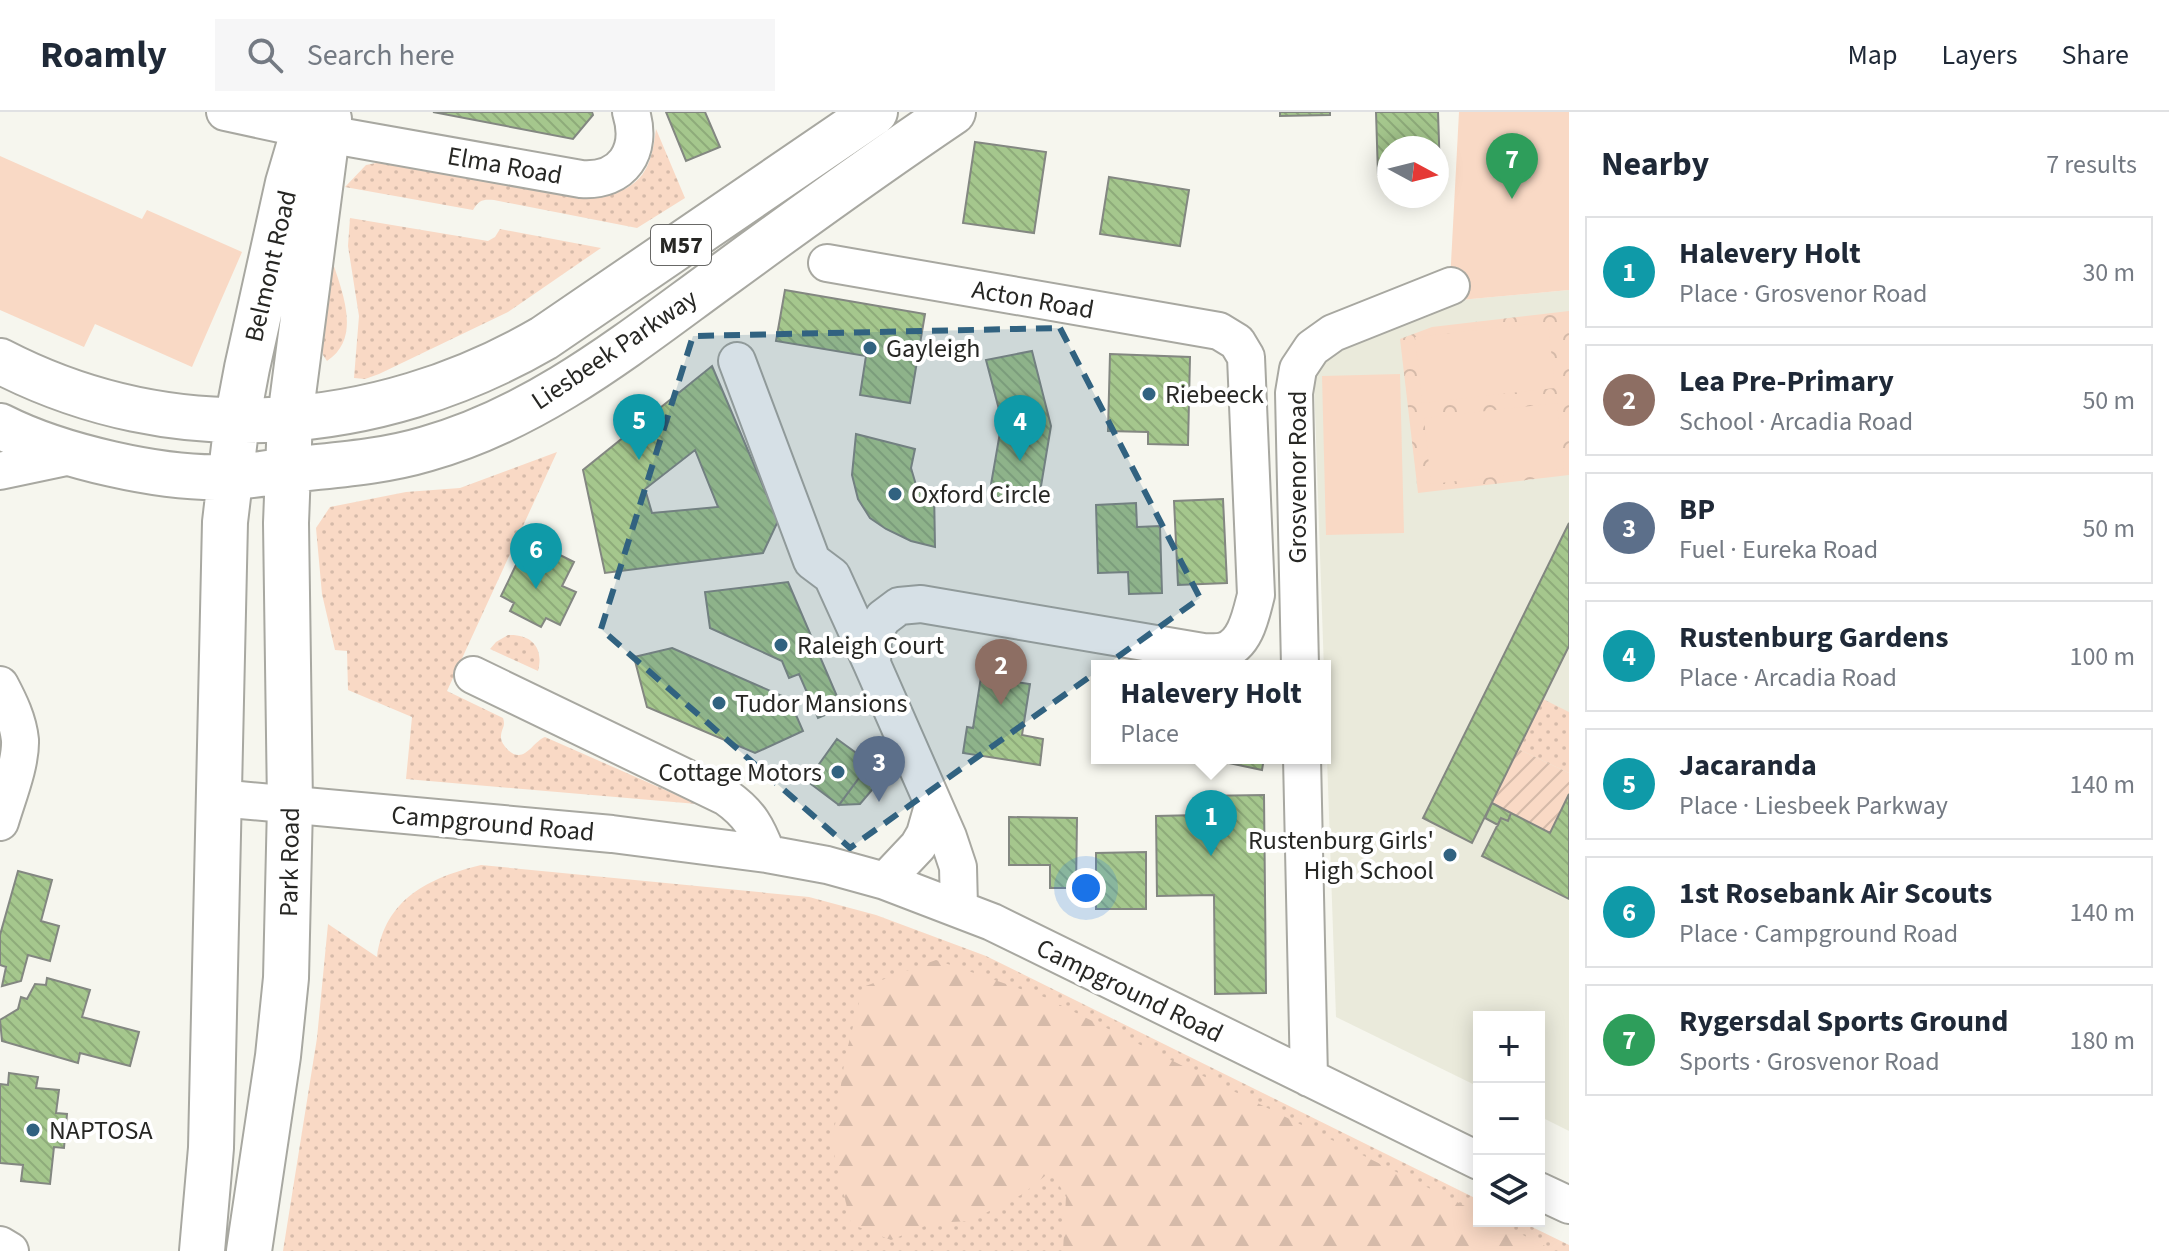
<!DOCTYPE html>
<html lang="en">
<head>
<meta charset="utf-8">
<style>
	body { margin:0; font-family:"Source Sans 3",sans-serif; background:#f6f6f7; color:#1f2937 }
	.controls { position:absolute; right:24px; bottom:24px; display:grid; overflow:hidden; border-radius:0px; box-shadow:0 4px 20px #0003 }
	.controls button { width:72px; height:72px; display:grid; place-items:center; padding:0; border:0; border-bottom:2px solid #e0e1e3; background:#fff; color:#1f2937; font:40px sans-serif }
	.compass { position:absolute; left:1377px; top:24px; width:72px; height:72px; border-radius:50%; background:#fff; box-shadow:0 4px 20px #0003; rotate:97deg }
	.you { position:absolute; left:1086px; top:776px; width:28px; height:28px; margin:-20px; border:6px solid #fff; border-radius:50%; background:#1a73e8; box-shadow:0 0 0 12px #1a73e833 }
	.badge { display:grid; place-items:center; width:52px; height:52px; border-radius:50%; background:#0f766e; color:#fff; font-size:26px; font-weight:700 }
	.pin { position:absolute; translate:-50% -66px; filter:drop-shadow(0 2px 4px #0008) }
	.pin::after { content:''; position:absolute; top:42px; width:28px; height:24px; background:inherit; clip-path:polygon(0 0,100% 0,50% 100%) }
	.popup { position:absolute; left:1091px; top:548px; width:240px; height:104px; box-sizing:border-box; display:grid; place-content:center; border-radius:0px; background:#fff; filter:drop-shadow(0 2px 6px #0005); font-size:26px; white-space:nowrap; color:#747a83 }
	.popup b { font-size:30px; color:#1f2937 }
	.popup::after { content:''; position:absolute; left:50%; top:100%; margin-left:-16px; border:16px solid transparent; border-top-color:#fff }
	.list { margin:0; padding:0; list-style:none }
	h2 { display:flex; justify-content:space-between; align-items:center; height:104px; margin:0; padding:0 32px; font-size:34px }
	h2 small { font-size:26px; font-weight:400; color:#747a83 }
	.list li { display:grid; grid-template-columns:52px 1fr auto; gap:24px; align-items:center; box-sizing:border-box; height:112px; margin:0 16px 16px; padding:0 16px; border:2px solid #e0e1e3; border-radius:0px }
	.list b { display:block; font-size:30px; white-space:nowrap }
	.list p { margin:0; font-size:26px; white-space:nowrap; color:#747a83 }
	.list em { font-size:26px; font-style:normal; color:#747a83 }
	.icon { flex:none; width:44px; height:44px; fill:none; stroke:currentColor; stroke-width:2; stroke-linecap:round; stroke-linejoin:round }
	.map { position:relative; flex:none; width:1569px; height:1139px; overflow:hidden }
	header { display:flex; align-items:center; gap:48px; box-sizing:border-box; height:112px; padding:0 40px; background:#fff; border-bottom:2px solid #e0e1e3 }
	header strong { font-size:38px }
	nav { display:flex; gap:44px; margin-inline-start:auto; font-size:28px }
	.search { width:560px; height:72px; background:#f6f6f7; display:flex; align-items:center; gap:20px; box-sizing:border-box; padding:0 28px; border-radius:0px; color:#747a83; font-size:30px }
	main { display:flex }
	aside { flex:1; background:#fff }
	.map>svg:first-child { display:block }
</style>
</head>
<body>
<header>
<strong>Roamly</strong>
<div class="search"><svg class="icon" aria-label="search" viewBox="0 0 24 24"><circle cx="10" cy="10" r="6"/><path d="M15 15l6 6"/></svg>Search here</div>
<nav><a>Map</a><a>Layers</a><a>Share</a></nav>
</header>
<main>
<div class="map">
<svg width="1569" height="1139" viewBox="0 0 1569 1139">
	<defs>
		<pattern id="grass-dots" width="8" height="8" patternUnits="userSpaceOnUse" patternTransform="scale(2)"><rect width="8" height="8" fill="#f9d9c5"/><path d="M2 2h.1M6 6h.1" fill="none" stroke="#d5baa9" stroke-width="1.8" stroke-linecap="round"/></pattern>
		<pattern id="forest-firs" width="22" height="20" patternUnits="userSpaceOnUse" patternTransform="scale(2)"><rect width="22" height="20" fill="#f9d9c5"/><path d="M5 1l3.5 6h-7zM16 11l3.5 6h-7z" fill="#d5baa9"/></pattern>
		<pattern id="park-crowns" width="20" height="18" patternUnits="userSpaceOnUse" patternTransform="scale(2)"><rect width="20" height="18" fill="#f9d9c5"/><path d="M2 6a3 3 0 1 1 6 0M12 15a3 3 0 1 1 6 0" fill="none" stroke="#d5baa9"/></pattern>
		<pattern id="garden-furrows" width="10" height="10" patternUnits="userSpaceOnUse" patternTransform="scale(2)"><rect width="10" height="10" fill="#f9d9c5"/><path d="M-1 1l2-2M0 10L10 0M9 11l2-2" fill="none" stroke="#d5baa9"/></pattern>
		<pattern id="building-back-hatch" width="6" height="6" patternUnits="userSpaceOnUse" patternTransform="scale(2)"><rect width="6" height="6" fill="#a5c78d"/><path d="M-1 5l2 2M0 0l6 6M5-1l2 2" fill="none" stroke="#8eab7a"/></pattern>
	</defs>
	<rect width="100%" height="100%" fill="#f6f6ee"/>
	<path fill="#eaeadb" d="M1569 178V1019L1539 1004V905H1479V975L1336 905 1314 269 1329 237 1449 189Z"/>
	<path fill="url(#grass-dots)" d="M656 17 685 86 637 116 494 88C483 87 479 88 473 98L345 75 366 53 391 48 600 85C643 76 651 57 656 17Z
		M350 106 488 129 495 125 500 117 601 136 508 200 379 262 365 267 354 266 359 204 348 134Z
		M330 142C340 175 364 225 327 249L323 243 321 233Z
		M557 340 447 579 503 606C506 615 501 616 501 625 501 630 504 633 507 637 524 654 532 630 545 625L697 692 406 667 412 605 348 578 347 539 335 538 322 482 316 416 330 395 406 380 460 376Z
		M508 523C532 522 544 536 538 559L490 537 496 530Z
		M1543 587 1569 600V661L1518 637Z
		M481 753 809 785 876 803 986 844 1479 1088V1109H1520L1569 1133V1139H283L317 926 328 812 377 845C385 786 429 766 481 753Z"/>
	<path fill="url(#forest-firs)" d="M936 848 1044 885 1479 1101V1109H1495L1555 1139H1063L1066 1085 1051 1059 1023 1082 970 1109 932 1111 891 1128 851 1112 832 1033 845 946 863 875Z"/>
	<path fill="url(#park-crowns)" d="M1569 199V363L1418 381 1400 227 1432 215Z"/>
	<path fill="url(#garden-furrows)" d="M1518 637 1569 661V682L1550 721 1492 691Z"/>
	<path fill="#f9d9c5" d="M1459 0H1569V178L1449 189Z
		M0 44 142 107 147 98 242 140 192 255 95 212 84 235 0 198Z
		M1548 210 1555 276 1422 291 1415 225Z
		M1400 262 1404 421 1326 423 1322 264Z
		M1557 291 1564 357 1431 372 1424 306Z"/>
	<path fill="url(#building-back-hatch)" stroke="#838781" stroke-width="2" fill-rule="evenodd" d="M433 0H592L593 3 573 27Z
		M666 0H705L720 35 686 49Z
		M1280 0H1330V3L1280 4Z
		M1376 0H1438L1440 61H1437V36H1389V63H1378Z
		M975 30 1046 40 1034 121 963 111Z
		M1109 65 1189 78 1180 134 1100 122Z
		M785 178 925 202 910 291 860 283 866 244 776 229Z
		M1032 239 1051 314 1038 392 989 384 1002 309 986 248Z
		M1110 242 1190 245 1188 333 1148 332V320L1108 319Z
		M712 254 778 409 763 441 605 461 583 358ZM695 338 718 395 652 401 645 377Z
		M856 322 915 337 911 356 916 373 934 377 935 435 911 429 886 417 870 406 858 387 852 363Z
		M1223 387 1227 471 1178 473 1174 389Z
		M1136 391 1137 415 1160 414 1162 481 1129 482 1128 460 1098 461 1096 393Z
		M1569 411V534L1472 731 1423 706Z
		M542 434 574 450 562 474 576 480 560 513 546 506 541 515 510 499 514 491 501 484 517 451 530 458Z
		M788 470 842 596 818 606 799 562 789 566 782 549 710 516 705 480Z
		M672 536 789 587 803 619 755 641 647 595 634 545Z
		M981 565 1030 572 1022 623 1043 627 1040 653 963 641 967 615 973 616Z
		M837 627 870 651 839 693 807 669Z
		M1205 646H1264L1262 658Z
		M870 651 877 672 860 692 839 693Z
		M1569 682V787L1482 744 1501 706 1508 709 1511 701 1550 721Z
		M1264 683 1266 881 1215 882 1214 783 1157 784 1156 704 1200 703 1199 684Z
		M1492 691 1511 701 1508 709 1501 706 1498 713 1485 706Z
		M1009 705 1077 706 1076 776H1050V753H1009Z
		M1146 740V797H1096V741Z
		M18 759 52 768 41 809 59 814 50 849 28 843 21 869 2 874 6 855 0 853V823Z
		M47 866 90 878 82 905 139 920 130 954 80 941 78 951 2 929 0 908 18 897 21 885 27 887 35 872 46 873Z
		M9 961 38 965 36 976 59 978 56 1001 67 1002 64 1036 54 1035 50 1072 21 1069 23 1053 0 1051V972L8 973Z"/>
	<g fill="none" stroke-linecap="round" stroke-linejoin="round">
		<defs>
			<path id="minor" d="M225 0 327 22 581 67C623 70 643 39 631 0
				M827 151 1219 219 1237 230 1246 245 1256 483C1251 502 1246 532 1224 539 1218 541 1209 540 1203 540L921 492 899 494 883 506 873 522 872 552
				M737 249 812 449 832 464 872 552 948 725 958 755 959 795
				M0 359 76 343
				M1300 554 1294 281 1298 257 1312 236 1333 221 1451 174
				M473 563 726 685C750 702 757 716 767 742
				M0 573C9 590 18 608 20 628 21 652 7 686 0 710
				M1302 646 1309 966
				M218 686 612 722 767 742 827 753 885 769 992 810 1479 1049
				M885 769 918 734 925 722 933 694
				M1539 1079 1569 1093
				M0 1133 10 1139"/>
			<path id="major" d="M0 249C174 339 377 323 544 226L875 0
				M0 314C59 344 162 368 228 365 246 365 265 361 282 359 330 353 379 351 426 337 540 305 632 229 726 161 801 106 876 52 953 0
				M202 1139 211 1036 225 410 237 309 247 256 288 71 309 0
				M249 1139 278 944 286 866 290 693 286 411 290 306 329 7"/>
		</defs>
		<use href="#minor" stroke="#a8a8a1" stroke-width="40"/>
		<use href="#major" stroke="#a8a8a1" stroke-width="48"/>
		<use href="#minor" stroke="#fff" stroke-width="36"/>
		<use href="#major" stroke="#fff" stroke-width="44"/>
	</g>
	<path fill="#316280" fill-opacity="0.2" stroke="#316280" stroke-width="6" stroke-dasharray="16 10" stroke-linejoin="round" d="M1060 216 1200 486 850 736 601 517 693 224Z"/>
	<g fill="#316280" stroke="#fff" stroke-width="3">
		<circle cx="870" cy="236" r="8"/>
		<circle cx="1149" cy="282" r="8"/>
		<circle cx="895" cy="382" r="8"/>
		<circle cx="781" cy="533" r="8"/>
		<circle cx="719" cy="591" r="8"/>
		<circle cx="838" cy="660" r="8"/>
		<circle cx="1450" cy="743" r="8"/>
		<circle cx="33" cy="1018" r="8"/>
	</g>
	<g text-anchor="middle" stroke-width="8" stroke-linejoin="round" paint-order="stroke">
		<rect fill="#fff" stroke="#686866" stroke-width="2" x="651" y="113" width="60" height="40" rx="6"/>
		<g font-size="24" font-weight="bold" fill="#272724">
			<text x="681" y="141">M57</text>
		</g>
		<g font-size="26" fill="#272724" stroke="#fff">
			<text transform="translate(505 53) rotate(10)" y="9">Elma Road</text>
			<text transform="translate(270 154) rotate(-77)" y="9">Belmont Road</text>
			<text transform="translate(1033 187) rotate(10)" y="9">Acton Road</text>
			<text transform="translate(614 237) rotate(-34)" y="9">Liesbeek Parkway</text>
			<text transform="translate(1297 365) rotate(-90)" y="9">Grosvenor Road</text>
			<text transform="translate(493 711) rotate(5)" y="9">Campground Road</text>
			<text transform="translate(289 750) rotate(-89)" y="9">Park Road</text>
			<text transform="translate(1130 878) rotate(26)" y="9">Campground Road</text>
		</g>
		<g font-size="26" fill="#272724" stroke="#fff" text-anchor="start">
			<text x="886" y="245">Gayleigh</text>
			<text x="1165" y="291">Riebeeck</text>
			<text x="911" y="391">Oxford Circle</text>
			<text x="797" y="542">Raleigh Court</text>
			<text x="735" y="600">Tudor Mansions</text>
			<text x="822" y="669" text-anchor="end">Cottage Motors</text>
			<text x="1434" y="737" text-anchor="end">Rustenburg Girls'<tspan x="1434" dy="30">High School</tspan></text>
			<text x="49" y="1027">NAPTOSA</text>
		</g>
	</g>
</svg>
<div class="controls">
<button>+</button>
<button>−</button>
<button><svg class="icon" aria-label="layers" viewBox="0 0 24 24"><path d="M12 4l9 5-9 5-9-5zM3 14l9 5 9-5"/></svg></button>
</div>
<svg class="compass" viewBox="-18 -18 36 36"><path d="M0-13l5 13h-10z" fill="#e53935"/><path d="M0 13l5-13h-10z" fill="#747a83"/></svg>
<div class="you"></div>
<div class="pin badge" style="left:1211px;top:744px;background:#0f9aa8">1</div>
<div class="popup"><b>Halevery Holt</b>Place</div>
<div class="pin badge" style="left:1001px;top:593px;background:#8d6e63">2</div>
<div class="pin badge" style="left:879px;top:690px;background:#5c6f8a">3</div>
<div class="pin badge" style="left:1020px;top:349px;background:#0f9aa8">4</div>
<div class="pin badge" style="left:639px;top:348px;background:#0f9aa8">5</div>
<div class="pin badge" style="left:536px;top:477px;background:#0f9aa8">6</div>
<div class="pin badge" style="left:1512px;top:87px;background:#2e9e5b">7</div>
</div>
<aside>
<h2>Nearby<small>7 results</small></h2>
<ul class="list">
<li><span class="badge" style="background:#0f9aa8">1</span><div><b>Halevery Holt</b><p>Place · Grosvenor Road</p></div><em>30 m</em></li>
<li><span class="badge" style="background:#8d6e63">2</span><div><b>Lea Pre-Primary</b><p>School · Arcadia Road</p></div><em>50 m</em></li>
<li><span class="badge" style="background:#5c6f8a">3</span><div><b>BP</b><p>Fuel · Eureka Road</p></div><em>50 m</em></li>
<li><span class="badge" style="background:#0f9aa8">4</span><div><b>Rustenburg Gardens</b><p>Place · Arcadia Road</p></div><em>100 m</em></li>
<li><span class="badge" style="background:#0f9aa8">5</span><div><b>Jacaranda</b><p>Place · Liesbeek Parkway</p></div><em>140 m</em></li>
<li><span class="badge" style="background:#0f9aa8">6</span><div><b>1st Rosebank Air Scouts</b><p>Place · Campground Road</p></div><em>140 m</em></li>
<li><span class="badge" style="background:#2e9e5b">7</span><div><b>Rygersdal Sports Ground</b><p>Sports · Grosvenor Road</p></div><em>180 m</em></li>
</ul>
</aside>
</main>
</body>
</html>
